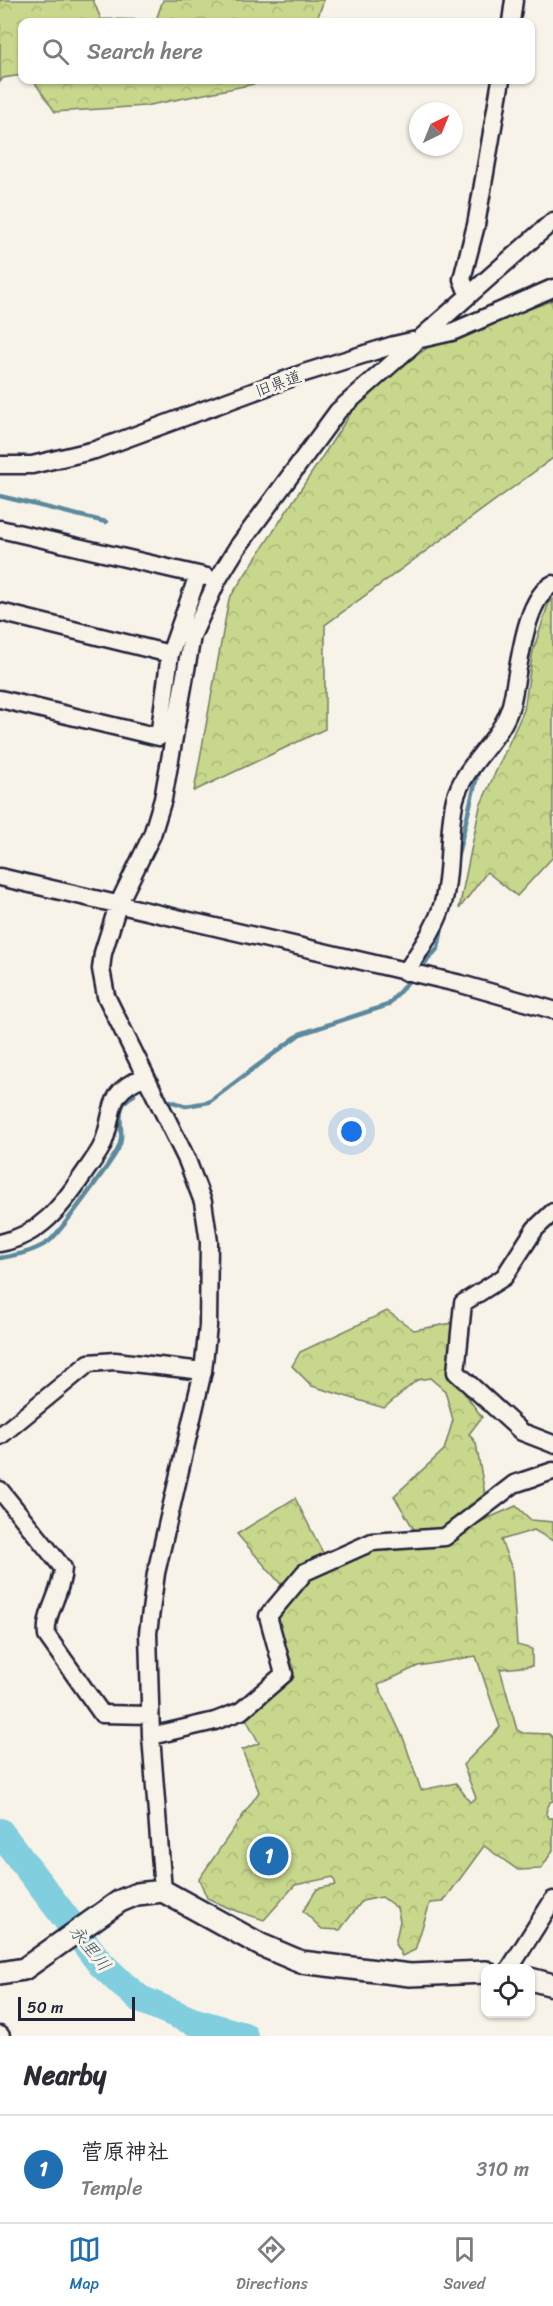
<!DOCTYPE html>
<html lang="en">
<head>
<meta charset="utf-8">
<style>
	body { margin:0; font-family:Sriracha,"Klee One",sans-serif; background:#f7f7f7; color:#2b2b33 }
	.controls { position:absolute; right:18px; bottom:18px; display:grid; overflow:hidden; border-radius:12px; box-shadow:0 2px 4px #0004 }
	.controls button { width:54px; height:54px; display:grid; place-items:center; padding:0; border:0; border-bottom:2px solid #e1e1e2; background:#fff; color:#2b2b33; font:30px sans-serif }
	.compass { position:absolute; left:409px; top:102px; width:54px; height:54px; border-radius:50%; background:#fff; box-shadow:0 2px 4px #0004; rotate:43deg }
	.scale { position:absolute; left:18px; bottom:15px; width:117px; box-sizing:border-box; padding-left:6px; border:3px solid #22223b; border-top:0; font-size:16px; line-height:21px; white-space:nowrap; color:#22223b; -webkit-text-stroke:4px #f7f3e8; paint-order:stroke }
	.you { position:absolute; left:352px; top:1132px; width:21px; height:21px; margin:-15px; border:4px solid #fff; border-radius:50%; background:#1a73e8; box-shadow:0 0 0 9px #1a73e833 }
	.badge { display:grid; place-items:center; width:39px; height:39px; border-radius:50%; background:#1f6fb2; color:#fff; font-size:20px; font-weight:700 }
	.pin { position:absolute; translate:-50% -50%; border:3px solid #fff; box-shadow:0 2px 6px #0006 }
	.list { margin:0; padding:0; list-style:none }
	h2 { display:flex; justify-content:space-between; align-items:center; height:78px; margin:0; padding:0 24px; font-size:26px }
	h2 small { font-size:20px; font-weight:400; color:#7c7c81 }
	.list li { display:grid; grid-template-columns:39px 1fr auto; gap:18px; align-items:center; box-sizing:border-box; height:108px; padding:0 24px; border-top:2px solid #e1e1e2 }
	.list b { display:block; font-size:22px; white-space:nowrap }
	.list p { margin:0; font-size:20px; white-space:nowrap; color:#7c7c81 }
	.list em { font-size:20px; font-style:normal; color:#7c7c81 }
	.icon { flex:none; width:33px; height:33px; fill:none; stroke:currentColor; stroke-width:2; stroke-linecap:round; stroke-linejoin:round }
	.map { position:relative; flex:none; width:553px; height:2036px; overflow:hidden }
	.search { position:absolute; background:#fff; box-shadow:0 2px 4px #0004; left:18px; right:18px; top:18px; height:66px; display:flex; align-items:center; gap:15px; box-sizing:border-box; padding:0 21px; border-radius:12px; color:#7c7c81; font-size:22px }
	.sheet { height:186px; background:#fff }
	nav { display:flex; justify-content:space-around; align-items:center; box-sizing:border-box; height:84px; border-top:2px solid #e1e1e2; background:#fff; font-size:16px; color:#7c7c81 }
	nav a { display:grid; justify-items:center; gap:3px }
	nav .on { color:#1f6fb2 }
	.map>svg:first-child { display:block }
</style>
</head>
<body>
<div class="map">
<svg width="553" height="2036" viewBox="0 0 553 2036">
	<defs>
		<pattern id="forest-crowns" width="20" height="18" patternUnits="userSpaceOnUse" patternTransform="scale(1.5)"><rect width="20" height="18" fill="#c7d78b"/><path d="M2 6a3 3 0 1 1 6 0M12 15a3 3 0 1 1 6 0" fill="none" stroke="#abb879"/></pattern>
	</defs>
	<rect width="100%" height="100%" fill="#f7f3e8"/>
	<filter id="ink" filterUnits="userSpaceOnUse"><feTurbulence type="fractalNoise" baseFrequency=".0167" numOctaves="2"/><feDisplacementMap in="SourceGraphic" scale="12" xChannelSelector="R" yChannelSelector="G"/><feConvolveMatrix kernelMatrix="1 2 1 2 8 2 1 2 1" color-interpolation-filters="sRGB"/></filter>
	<g filter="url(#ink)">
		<path fill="url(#forest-crowns)" stroke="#747c63" stroke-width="1.5" fill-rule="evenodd" d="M0 0H93L101 19 156 20 163 0H324L316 22H22V75L3 78 0 82Z
			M33 80H274L145 106 55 112Z
			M553 300V458L325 625V729L194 791 229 599 362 396 427 348Z
			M553 599V857L517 896 487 872 459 909 480 806 524 710 533 651 549 602Z
			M387 1311 414 1330 453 1323 459 1386 482 1417 469 1434 476 1443 485 1494 467 1513 475 1524 516 1506 531 1520 553 1522V1541L534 1530 501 1540 512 1569 517 1645 532 1649V1666L500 1669 517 1730 523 1733 549 1734 553 1738V1801L550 1802 546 1812 549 1818H553V1850L541 1869 518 1870 484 1846 443 1902 430 1903 415 1950 402 1956 395 1944 400 1921 397 1908 382 1897 362 1901 340 1930 322 1929 303 1911 317 1889 336 1885 333 1877 295 1885 264 1920 231 1909 207 1898 199 1879 259 1792 242 1750 259 1743 246 1719 275 1692 294 1668 275 1618 292 1597 237 1534 295 1498 323 1553 373 1549 389 1551 415 1531 394 1496 444 1450 453 1420 445 1391 430 1378 417 1380 384 1408 312 1386 292 1366 300 1352ZM476 1656 500 1727 463 1765 476 1798 470 1802 456 1783 421 1790 404 1740 378 1685 418 1666Z"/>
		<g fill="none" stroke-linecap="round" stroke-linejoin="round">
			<path stroke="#5b899d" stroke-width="4.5" d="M0 496 106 522
				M456 862 479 768
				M419 970 438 948 443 923
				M170 1101 186 1106 209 1102 300 1034 388 1005 413 976
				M0 1258C17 1255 33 1252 48 1242 57 1237 112 1161 118 1149 128 1130 109 1108 134 1095"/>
			<path stroke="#81cedf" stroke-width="28" d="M0 1832 100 1963 122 1984 140 1999 192 2021 244 2036"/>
			<defs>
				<path id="minor" d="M511 22 514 0
					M468 294 462 279 476 225 501 80
					M0 465H32L95 450 304 373 394 345 452 332 553 288
					M0 529 207 577
					M0 612 170 654
					M0 699 159 737 170 654 198 575
					M0 877 461 984 553 1010
					M406 972C419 951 436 928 443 903 452 870 447 833 455 799 465 763 501 741 511 705 519 674 523 599 553 584
					M553 1212 535 1229 504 1277 463 1303 456 1372 522 1432 553 1444
					M0 1243C40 1235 61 1207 83 1175 89 1166 96 1157 101 1148 117 1115 102 1093 144 1077
					M0 1436 89 1363 115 1361 203 1371
					M0 1490 63 1568C62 1594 44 1613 47 1636L102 1714 150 1715
					M151 1736 215 1721 241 1711 284 1674 268 1616 305 1572 372 1542 445 1537 514 1484 553 1471
					M163 1891 151 1736 148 1633 156 1573 203 1371 208 1326 209 1242 203 1202 187 1160 106 996 101 969 103 953 118 905 152 835 163 799 192 636 218 579 237 548 338 411 553 221
					M510 1968 553 1900
					M0 2035 1 2036"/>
				<path id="tertiary" d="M0 1973 24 1969 120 1901 137 1894 163 1891 261 1945 301 1962 410 1975 486 1972
					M530 1979 553 1985"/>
			</defs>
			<use href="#minor" stroke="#22223b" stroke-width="21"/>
			<use href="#tertiary" stroke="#22223b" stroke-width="26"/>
			<use href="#minor" stroke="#f7f3e8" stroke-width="16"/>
			<use href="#tertiary" stroke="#f7f3e8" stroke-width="21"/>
		</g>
	</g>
	<g text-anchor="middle" stroke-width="6" stroke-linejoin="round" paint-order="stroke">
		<g font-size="16" fill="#22223b" stroke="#f7f3e8">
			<text transform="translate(278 383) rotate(-20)" y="6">旧県道</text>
		</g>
		<g font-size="18" font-style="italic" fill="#3e566c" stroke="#f7f3e8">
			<text transform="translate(90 1948) rotate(51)" y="6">永里川</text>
		</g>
	</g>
</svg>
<div class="controls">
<button><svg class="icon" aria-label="locate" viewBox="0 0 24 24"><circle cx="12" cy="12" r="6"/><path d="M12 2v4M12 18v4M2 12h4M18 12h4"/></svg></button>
</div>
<svg class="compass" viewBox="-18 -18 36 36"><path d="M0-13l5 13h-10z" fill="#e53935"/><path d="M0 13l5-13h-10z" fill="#7c7c81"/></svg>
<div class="scale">50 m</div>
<div class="you"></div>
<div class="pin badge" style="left:269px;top:1856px">1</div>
<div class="search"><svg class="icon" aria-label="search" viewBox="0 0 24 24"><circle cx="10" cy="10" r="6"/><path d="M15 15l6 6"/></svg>Search here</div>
</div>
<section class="sheet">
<h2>Nearby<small></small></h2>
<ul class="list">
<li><span class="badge">1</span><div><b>菅原神社</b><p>Temple</p></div><em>310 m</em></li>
</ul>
</section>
<nav>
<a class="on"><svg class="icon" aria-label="map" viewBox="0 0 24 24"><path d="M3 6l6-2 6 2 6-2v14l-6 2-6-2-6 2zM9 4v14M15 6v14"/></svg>Map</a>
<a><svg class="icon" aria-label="directions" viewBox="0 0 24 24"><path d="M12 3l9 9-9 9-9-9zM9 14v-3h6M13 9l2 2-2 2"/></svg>Directions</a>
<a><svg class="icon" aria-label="saved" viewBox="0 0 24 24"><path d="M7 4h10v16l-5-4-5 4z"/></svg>Saved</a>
</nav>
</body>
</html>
